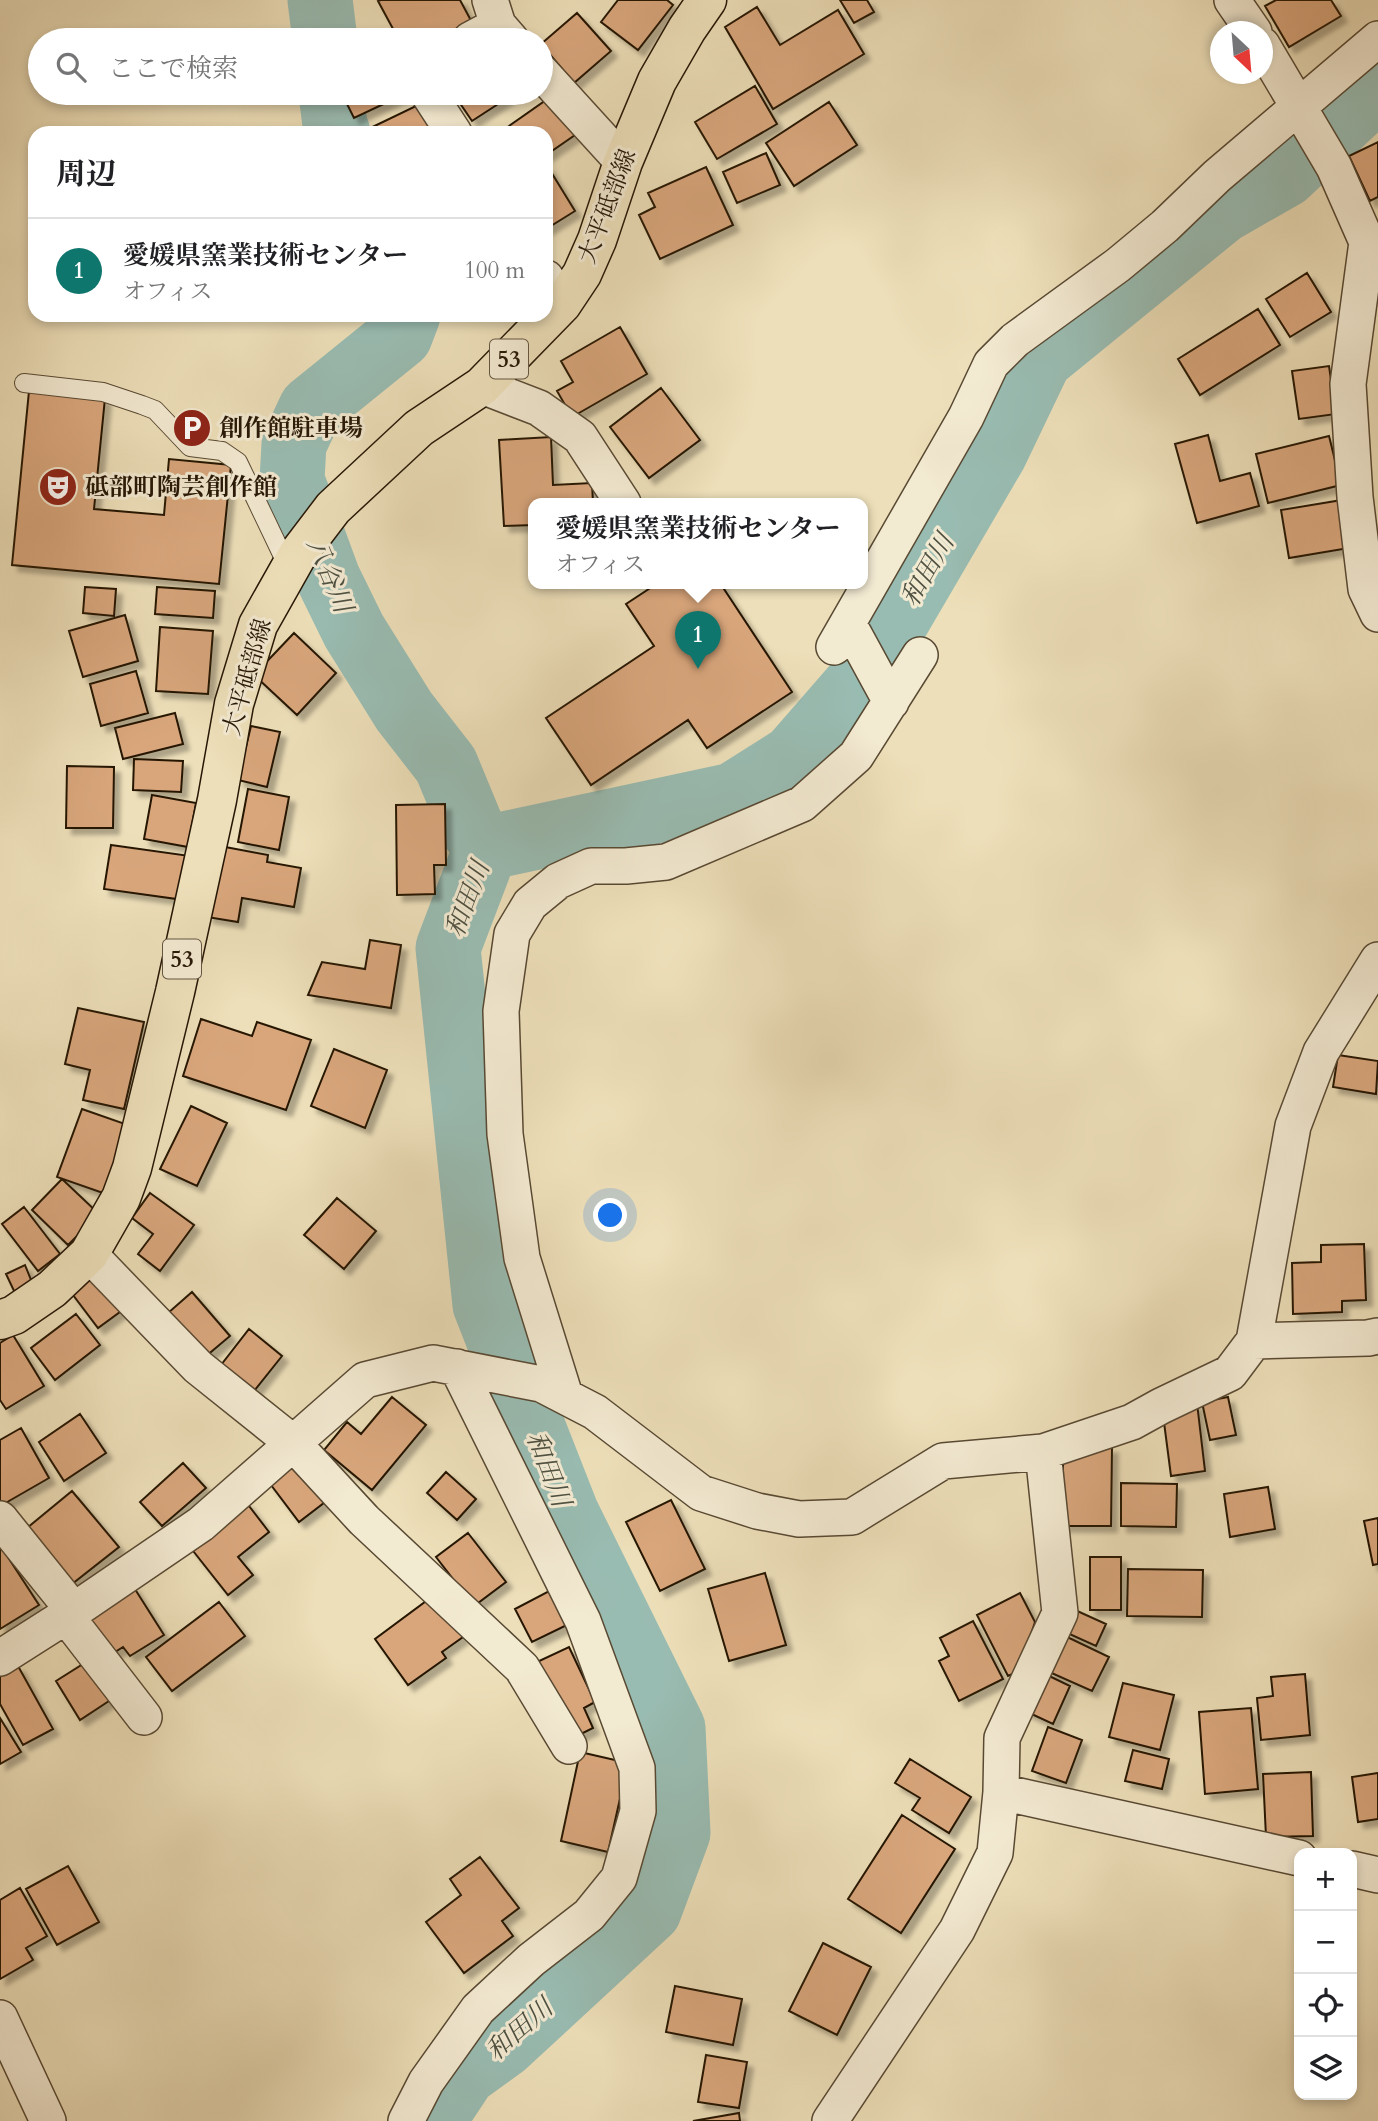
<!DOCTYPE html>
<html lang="ja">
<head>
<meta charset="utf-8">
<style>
	body { margin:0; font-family:Cardo,"Noto Serif JP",serif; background:#f2f2f2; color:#202124 }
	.controls { position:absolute; right:21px; bottom:21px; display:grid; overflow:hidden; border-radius:14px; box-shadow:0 4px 10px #0003 }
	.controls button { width:63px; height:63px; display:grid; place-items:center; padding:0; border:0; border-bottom:2px solid #e0e0e0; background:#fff; color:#202124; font:35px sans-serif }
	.compass { position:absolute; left:1210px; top:21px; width:63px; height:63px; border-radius:50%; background:#fff; box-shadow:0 4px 10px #0003; rotate:154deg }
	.you { position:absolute; left:611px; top:1216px; width:24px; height:24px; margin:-18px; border:5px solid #fff; border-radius:50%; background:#1a73e8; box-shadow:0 0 0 10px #1a73e833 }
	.badge { display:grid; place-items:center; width:46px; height:46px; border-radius:50%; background:#0f766e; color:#fff; font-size:23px; font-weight:700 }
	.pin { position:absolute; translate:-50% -58px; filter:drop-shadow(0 2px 4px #0008) }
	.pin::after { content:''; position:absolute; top:37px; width:24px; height:21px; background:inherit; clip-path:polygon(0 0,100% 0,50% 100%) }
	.popup { position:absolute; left:528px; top:498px; width:340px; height:91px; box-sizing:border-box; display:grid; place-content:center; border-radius:14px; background:#fff; filter:drop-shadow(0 2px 5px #0005); font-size:23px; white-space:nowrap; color:#757577 }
	.popup b { font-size:26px; color:#202124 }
	.popup::after { content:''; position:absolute; left:50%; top:100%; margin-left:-14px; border:14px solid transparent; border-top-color:#fff }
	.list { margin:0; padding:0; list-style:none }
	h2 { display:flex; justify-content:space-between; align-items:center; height:91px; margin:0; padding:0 28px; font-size:30px }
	h2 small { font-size:23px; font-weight:400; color:#757577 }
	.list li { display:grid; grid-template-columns:46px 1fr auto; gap:21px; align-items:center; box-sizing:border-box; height:105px; padding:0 28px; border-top:2px solid #e0e0e0 }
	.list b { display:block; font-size:26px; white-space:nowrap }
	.list p { margin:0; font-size:23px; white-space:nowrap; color:#757577 }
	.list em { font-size:23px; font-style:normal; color:#757577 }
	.icon { flex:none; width:38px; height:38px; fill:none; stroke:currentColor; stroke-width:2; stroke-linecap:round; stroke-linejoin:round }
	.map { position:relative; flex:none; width:1378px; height:2121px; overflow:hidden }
	.search { position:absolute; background:#fff; box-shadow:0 4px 10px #0003; left:28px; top:28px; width:525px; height:77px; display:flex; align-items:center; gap:18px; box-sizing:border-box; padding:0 24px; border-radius:38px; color:#757577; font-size:26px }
	.panel { position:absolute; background:#fff; box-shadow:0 4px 10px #0003; left:28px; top:126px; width:525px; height:196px; border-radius:21px }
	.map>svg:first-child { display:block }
</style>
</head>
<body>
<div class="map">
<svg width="1378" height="2121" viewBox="0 0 1378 2121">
	<defs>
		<filter id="shadow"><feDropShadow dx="6" dy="6" stdDeviation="2" flood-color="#0004"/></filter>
	</defs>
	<rect width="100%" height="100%" fill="#eddfb9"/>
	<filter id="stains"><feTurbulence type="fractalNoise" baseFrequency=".00286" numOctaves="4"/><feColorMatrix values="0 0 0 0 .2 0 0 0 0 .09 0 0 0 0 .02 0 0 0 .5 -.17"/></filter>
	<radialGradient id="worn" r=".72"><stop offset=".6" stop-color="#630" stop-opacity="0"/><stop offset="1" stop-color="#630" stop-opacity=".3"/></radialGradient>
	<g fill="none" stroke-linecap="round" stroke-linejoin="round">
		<path stroke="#99bcb2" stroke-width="65" d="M320 0 325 40
			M331 93 335 125 338 133
			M408 315 400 336 311 408 294 444 292 480 328 578 354 631 404 711 446 765 472 828 486 848
			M486 848 733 795 793 757 867 672 995 453 1040 359 1222 211 1285 175 1378 88
			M433 2121 464 2074 504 2045 649 1911 678 1833 673 1728 567 1514 485 1305 448 948 486 848"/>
	</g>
	<path fill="#d9a67c" stroke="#261706" stroke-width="2" filter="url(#shadow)" d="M381 0H460L475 28 451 40H399L378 1Z
		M618 0H667L673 5 638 50 601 22Z
		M840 0H867L874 12 854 23Z
		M1276 0H1331L1341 16 1289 47 1265 6Z
		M757 7 780 45 838 10 864 54 773 109 725 27Z
		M577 13 611 51 574 83 541 44Z
		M755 86 777 124 717 159 695 122Z
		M344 93H407L354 118 342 94Z
		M453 93H515L472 121Z
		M549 98 575 135 546 155V133H499Z
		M829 102 857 145 794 186 766 143Z
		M420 104 434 133H360Z
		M1378 142V197L1370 201 1349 156Z
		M766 153 780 185 737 203 723 172Z
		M548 167 575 211 546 229V168Z
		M706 167 733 225 660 259 639 215 655 207 648 193Z
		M1307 273 1331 312 1290 337 1266 299Z
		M1258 309 1280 345 1200 395 1178 359Z
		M620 327 647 374 572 417 557 391 573 382 561 361Z
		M1329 366 1336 414 1299 419 1292 371Z
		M661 388 700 440 649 478 610 427Z
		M29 391 105 398 94 509 164 515 169 459 231 465 219 584 12 565Z
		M1208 435 1220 481 1250 473 1259 506 1197 523 1175 444Z
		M1329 436 1341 485 1268 503 1256 454Z
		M551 437 553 485 592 483 593 503H534V525L504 526 499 440Z
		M1342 500 1349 548 1289 558 1281 510Z
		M658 583H720L792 692 707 748 688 720 591 785 546 718 654 646 626 604Z
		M85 587 116 589 114 616 83 613Z
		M157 587 215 591 213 618 155 614Z
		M125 615 138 661 83 677 69 631Z
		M160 627 213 631 208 694 156 691Z
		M294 633 336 673 297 715 254 675Z
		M136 671 148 713 101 726 90 684Z
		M175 713 183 744 123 759 115 728Z
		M251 726 280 732 267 787 238 780Z
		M134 759 183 761 181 792 133 790Z
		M67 766 114 767 113 828H66Z
		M248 789 289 797 279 850 238 842Z
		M152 795 196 803 188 847 144 839Z
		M445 804 446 865H434L435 894 397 895 396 805Z
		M111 845 190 856 184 900 104 889Z
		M220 846 268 855 267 862 301 868 294 907 242 898 238 922 207 917Z
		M370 940 401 945 391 1008 308 995 322 962 365 969Z
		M78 1008 144 1022 124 1109 83 1100 90 1070 65 1064Z
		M201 1019 252 1036 257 1022 311 1040 286 1110 183 1076Z
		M334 1049 387 1070 365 1128 311 1106Z
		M1338 1055 1378 1061 1376 1094 1333 1087Z
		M191 1106 227 1123 197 1186 160 1169Z
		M82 1109 128 1125 103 1193 57 1177Z
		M62 1179 99 1214 68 1245 32 1210Z
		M150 1193 194 1225 160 1271 138 1254 153 1234 132 1218Z
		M337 1198 376 1231 344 1269 304 1235Z
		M24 1207 60 1254 38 1271 2 1224Z
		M1364 1244 1366 1300 1342 1301V1312L1293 1314 1292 1263 1321 1262V1245Z
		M25 1265 33 1285 15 1293 6 1274Z
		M97 1271 124 1309 98 1328 70 1291Z
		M192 1292 230 1336 205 1357 168 1313Z
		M76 1314 100 1345 55 1380 31 1348Z
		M249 1329 282 1356 254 1391 221 1365Z
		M13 1335 44 1386 6 1409 0 1400V1343Z
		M392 1397 426 1425 372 1490 324 1450 347 1422 361 1434Z
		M1228 1397 1236 1435 1210 1440 1202 1402Z
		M1197 1403 1205 1471 1171 1476 1162 1407Z
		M80 1414 106 1453 64 1481 39 1442Z
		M21 1428 49 1478 2 1505 0 1502V1440Z
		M1112 1447 1111 1526H1063V1454Z
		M299 1458 329 1499 299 1522 268 1481Z
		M183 1463 206 1488 162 1526 140 1502Z
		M446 1472 476 1499 457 1520 427 1493Z
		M1121 1483 1177 1484 1176 1527 1121 1526Z
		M1268 1487 1275 1529 1230 1537 1224 1494Z
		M72 1491 119 1547 72 1584 27 1528Z
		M671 1500 705 1569 660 1591 626 1522Z
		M246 1502 269 1532 238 1557 253 1575 228 1595 190 1547Z
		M1378 1518V1564L1373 1565 1364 1521Z
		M468 1533 506 1582 474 1606 436 1557Z
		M0 1545 39 1605 0 1629Z
		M1090 1557H1121V1610H1090Z
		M1128 1569 1203 1570 1202 1617 1127 1616Z
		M765 1573 786 1645 729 1661 708 1589Z
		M133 1586 164 1635 130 1656 123 1647 107 1657 82 1617Z
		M553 1589 571 1623 532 1642 515 1609Z
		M1020 1593 1035 1622 1019 1671 1008 1676 977 1615Z
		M433 1596 463 1637 442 1652 446 1658 408 1685 375 1639Z
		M219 1602 245 1636 172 1691 146 1657Z
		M1075 1610 1106 1624 1096 1646 1065 1632Z
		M973 1621 1003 1679 959 1701 939 1661 949 1656 940 1638Z
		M1063 1635 1109 1657 1092 1691 1047 1671Z
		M569 1647 595 1702 584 1708 593 1728 573 1738 537 1662Z
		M91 1659 115 1697 80 1720 56 1681Z
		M18 1666 53 1729 23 1745 0 1704V1676Z
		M1043 1673 1070 1686 1053 1724 1025 1711Z
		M1305 1674 1310 1735 1261 1740 1257 1698 1273 1696 1271 1677Z
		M1123 1683 1174 1695 1160 1750 1109 1737Z
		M1251 1708 1258 1789 1205 1794 1199 1712Z
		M0 1718 21 1752 0 1764Z
		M1048 1727 1082 1740 1066 1783 1032 1771Z
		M1133 1750 1169 1759 1162 1789 1125 1781Z
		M580 1752 628 1763 608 1852 561 1841Z
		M910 1759 971 1797 949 1833 912 1810 920 1798 895 1783Z
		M1311 1772 1313 1836 1266 1837 1263 1774Z
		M1378 1773V1819L1358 1822 1352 1777Z
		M902 1815 955 1849 901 1933 848 1899Z
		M480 1857 519 1908 502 1921 513 1936 464 1973 426 1922 461 1895 450 1879Z
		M68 1866 99 1922 57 1945 26 1889Z
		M20 1888 47 1936 26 1948 33 1960 0 1979V1900Z
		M823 1943 871 1967 837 2035 789 2011Z
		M675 1986 742 1999 733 2045 666 2032Z
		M706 2055 747 2062 739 2108 698 2102Z
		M739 2113 740 2121H693Z"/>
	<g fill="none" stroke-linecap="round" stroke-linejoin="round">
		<defs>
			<path id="lane" d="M24 383 103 392 142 405 155 410 190 447 222 451 238 462 289 569"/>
			<path id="street" d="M490 0 498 25 511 40
				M1232 0 1254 32
				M470 40 498 25
				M1262 45 1334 167 1367 242 1348 384 1355 497 1366 589 1378 614
				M541 72 623 162
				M428 93 454 133
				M546 278 562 304
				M482 386 539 408 580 437 623 503
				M848 623 891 702
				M834 647 966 417 991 364 1015 340 1118 265 1165 226 1217 176 1378 39
				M89 1254 198 1367 293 1443 364 1520 522 1668 569 1746
				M1254 1341 1368 1338 1378 1336
				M565 1396 522 1258 505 1134 501 1011 512 934 530 904 558 881 591 866H626L666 862 802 804 856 756 920 655
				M0 1519 74 1611
				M66 1616 144 1717
				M0 1658 66 1616 201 1524 365 1380 433 1363 541 1384 595 1412 701 1493 757 1511 799 1519 852 1517 943 1461 1043 1452 1132 1422 1161 1406 1230 1373 1254 1341 1293 1126 1321 1052 1378 960
				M1001 1792 1299 1858
				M1352 1869 1378 1875
				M0 2018 48 2121
				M406 2121 426 2082 478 2009 531 1960 589 1915 619 1878 638 1811 637 1768 583 1621 457 1367
				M830 2121 957 1930 995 1853 1001 1792 1002 1738 1060 1613 1043 1452"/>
			<path id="primary" d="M0 1320 14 1315 52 1289 89 1254 121 1198 132 1168 175 992 217 800 234 704 258 625 298 554 333 508 419 428 482 386 562 304 582 274 597 240 623 162 657 81 687 29 707 0"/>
		</defs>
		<use href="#lane" stroke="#584933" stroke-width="20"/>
		<use href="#street" stroke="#584933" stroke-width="38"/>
		<use href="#primary" stroke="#261706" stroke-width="41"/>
		<use href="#lane" stroke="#f3ead2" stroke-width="18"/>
		<use href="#street" stroke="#f3ead2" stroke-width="35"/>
		<use href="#primary" stroke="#eddfb9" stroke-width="38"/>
	</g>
	<defs>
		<symbol id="parking-disc" viewBox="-11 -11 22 22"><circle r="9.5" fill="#8f2418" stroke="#f3ead2"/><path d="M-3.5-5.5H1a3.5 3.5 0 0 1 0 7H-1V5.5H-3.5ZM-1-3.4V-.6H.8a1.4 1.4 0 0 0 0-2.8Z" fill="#fff"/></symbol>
		<symbol id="theatre-disc" viewBox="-11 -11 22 22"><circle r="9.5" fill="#8f2418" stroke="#f3ead2"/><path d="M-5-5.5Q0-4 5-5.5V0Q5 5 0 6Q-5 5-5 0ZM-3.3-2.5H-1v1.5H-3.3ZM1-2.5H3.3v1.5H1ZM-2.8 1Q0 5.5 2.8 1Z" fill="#fff"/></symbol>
	</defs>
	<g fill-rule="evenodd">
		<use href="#parking-disc" x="170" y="406" width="44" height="44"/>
		<use href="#theatre-disc" x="36" y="465" width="44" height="44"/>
	</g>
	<g text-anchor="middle" stroke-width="6" stroke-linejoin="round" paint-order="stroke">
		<g fill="#f3ead2" stroke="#645643" stroke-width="2">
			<rect x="490" y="339.5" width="38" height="39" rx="5"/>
			<rect x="163" y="939.5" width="38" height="39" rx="5"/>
		</g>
		<g font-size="23" font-weight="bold" fill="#261706">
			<text x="509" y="367">53</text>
			<text x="182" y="967">53</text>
		</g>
		<g font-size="24" fill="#261706" stroke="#f3ead2">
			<text transform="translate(607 206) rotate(-69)" y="8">大平砥部線</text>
			<text transform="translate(247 677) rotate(-74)" y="8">大平砥部線</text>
		</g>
		<g font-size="24" font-weight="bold" fill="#261706" stroke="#f3ead2" text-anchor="start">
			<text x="219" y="436">創作館駐車場</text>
			<text x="85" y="495">砥部町陶芸創作館</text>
		</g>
		<g font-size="26" font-style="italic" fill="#4e5142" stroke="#f3ead2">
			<text transform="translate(927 570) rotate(-60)" y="9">和田川</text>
			<text transform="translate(330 575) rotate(67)" y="9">八谷川</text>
			<text transform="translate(467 899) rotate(-69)" y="9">和田川</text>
			<text transform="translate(549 1469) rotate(69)" y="9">和田川</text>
			<text transform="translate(519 2029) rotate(-41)" y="9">和田川</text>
		</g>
	</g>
	<rect width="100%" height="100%" filter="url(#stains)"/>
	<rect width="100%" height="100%" fill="url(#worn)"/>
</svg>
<div class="controls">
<button>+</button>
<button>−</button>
<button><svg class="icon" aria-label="locate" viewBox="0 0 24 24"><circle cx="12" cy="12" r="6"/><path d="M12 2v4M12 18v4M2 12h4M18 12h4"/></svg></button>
<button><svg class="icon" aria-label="layers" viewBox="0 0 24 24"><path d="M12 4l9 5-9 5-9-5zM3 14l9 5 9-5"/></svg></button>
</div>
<svg class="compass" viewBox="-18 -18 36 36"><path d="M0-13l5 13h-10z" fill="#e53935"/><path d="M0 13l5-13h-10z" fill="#757577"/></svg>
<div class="you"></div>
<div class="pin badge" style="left:698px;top:669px">1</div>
<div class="popup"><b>愛媛県窯業技術センター</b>オフィス</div>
<div class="search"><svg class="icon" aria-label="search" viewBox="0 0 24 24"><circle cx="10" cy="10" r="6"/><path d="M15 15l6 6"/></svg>ここで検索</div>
<section class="panel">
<h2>周辺<small></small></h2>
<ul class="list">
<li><span class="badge">1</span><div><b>愛媛県窯業技術センター</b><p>オフィス</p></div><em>100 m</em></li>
</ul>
</section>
</div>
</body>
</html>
